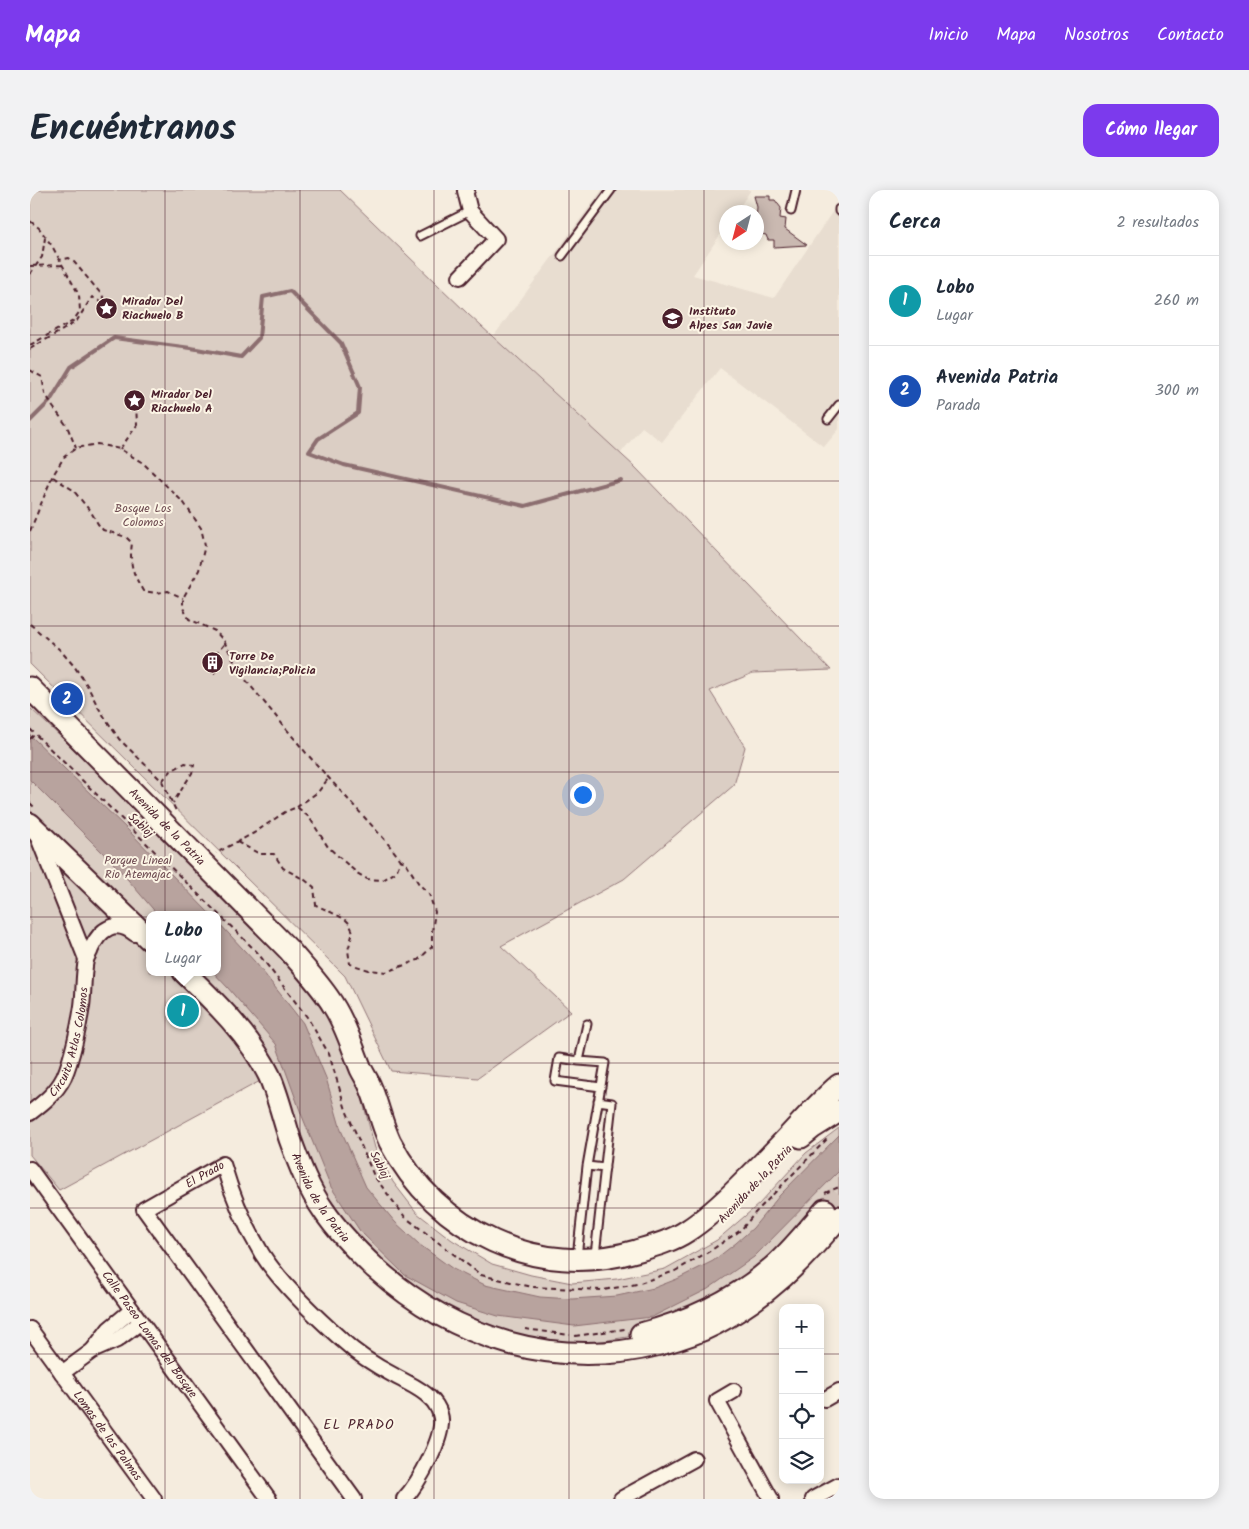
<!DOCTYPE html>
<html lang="es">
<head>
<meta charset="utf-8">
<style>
	body { margin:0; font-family:Kalam,sans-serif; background:#f2f2f3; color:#1f2937 }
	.controls { position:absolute; right:15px; bottom:15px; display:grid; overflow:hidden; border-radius:10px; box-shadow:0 2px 12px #0003 }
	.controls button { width:45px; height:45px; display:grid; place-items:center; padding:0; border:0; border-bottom:1px solid #e0e1e3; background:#fff; color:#1f2937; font:25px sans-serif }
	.compass { position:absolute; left:689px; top:15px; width:45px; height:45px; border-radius:50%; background:#fff; box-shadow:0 2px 12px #0003; rotate:216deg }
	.you { position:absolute; left:552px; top:604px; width:18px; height:18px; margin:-12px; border:4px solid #fff; border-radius:50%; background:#1a73e8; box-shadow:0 0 0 8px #1a73e833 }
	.badge { display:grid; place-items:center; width:32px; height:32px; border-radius:50%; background:#7c3aed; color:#fff; font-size:16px; font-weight:700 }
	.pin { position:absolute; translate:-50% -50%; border:2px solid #fff; box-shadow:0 1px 5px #0006 }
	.popup { position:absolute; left:116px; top:721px; width:75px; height:65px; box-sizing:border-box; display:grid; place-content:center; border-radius:10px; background:#fff; filter:drop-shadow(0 1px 4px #0005); font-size:16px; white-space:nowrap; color:#747a83 }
	.popup b { font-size:19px; color:#1f2937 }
	.popup::after { content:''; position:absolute; left:50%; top:100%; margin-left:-10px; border:10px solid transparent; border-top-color:#fff }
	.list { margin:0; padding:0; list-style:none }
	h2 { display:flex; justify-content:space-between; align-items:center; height:65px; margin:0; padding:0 20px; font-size:21px }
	h2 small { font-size:16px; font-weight:400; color:#747a83 }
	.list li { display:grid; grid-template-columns:32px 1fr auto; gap:15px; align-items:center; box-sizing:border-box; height:90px; padding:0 20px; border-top:1px solid #e0e1e3 }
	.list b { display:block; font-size:19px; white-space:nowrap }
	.list p { margin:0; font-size:16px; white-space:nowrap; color:#747a83 }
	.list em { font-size:16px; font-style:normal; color:#747a83 }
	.icon { flex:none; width:28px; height:28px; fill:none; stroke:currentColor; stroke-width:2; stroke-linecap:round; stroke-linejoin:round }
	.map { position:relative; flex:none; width:809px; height:1309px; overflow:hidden; border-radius:15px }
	header { display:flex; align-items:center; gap:30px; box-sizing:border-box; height:70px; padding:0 25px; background:#7c3aed; color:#fff }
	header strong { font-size:24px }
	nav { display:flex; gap:28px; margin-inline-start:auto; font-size:18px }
	.intro { display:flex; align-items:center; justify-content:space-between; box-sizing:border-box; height:120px; padding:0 30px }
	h1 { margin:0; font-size:35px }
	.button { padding:12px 22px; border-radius:15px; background:#7c3aed; color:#fff; font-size:18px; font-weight:700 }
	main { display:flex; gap:30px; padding:0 30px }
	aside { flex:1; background:#fff; border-radius:15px; box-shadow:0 2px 12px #0003 }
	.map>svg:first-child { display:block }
</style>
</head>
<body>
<header>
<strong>Mapa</strong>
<nav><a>Inicio</a><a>Mapa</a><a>Nosotros</a><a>Contacto</a></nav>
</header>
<div class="intro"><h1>Encuéntranos</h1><a class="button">Cómo llegar</a></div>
<main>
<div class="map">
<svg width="809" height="1309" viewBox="0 0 809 1309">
	<rect width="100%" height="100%" fill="#f5ecde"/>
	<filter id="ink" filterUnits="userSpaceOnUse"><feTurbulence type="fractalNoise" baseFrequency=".02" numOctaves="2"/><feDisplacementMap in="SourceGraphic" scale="10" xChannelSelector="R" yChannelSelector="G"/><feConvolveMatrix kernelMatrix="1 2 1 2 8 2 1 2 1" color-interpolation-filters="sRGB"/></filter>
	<g filter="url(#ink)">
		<path fill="#e8ddd0" d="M572 0H721L706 22H696V36L663 85 744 108 809 12V239L794 257 690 178 632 252 612 237 590 264 463 147Z"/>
		<path fill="#dbcec4" stroke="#927678" d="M0 0H310L439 125 605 277 801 480 723 483 680 501 715 557 704 595 594 689 471 756 541 821 448 888 361 881 315 786 0 474Z
			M0 518 80 593 281 796 314 848 327 889 345 958 363 992 387 1023 422 1050 462 1074 501 1085 542 1093 587 1089 635 1079 687 1050 729 1014 776 963 809 938V1015L800 1027 726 1084 633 1135 597 1147 554 1154 500 1157 423 1131 312 1041 257 927 159 782H187V725H119V745L0 628Z
			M0 642 63 703 119 761V782H140L192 833 232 890 29 1000 0 965Z"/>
		<path fill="#b8a39e" stroke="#8c6e70" d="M0 545 97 639 181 725H128L87 677 0 590Z
			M187 731 226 773 273 833 296 888 311 940 336 997 365 1032 390 1055 423 1079 455 1095 510 1107 542 1109 587 1106 624 1098 647 1089 683 1071 706 1053 723 1038 750 1005 809 945V981L724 1067 678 1099 622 1127 544 1136 468 1126 426 1113 375 1085 330 1041 301 997 272 926 246 854 198 798 183 782H187Z"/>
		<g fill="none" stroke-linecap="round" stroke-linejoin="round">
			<path stroke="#8c6e70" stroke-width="4" d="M0 231 20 211 41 177 84 148 161 158 211 167 229 148 233 107 260 101 311 153 330 197 328 223 288 249 279 262 314 275 495 316 591 290"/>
		</g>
		<path fill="#cab9b1" stroke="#4a1f2b" d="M724 6H740V10H745L751 18 750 28 756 29 755 39 777 55 744 57V50H738L736 45 731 44 726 31 727 17Z
			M183 463 194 473 184 484 173 474Z"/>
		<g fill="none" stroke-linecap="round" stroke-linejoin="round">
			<path stroke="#d3c3ba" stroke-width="21" stroke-dasharray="21 11" stroke-linecap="butt" d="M795 1020 809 1004"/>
			<defs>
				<path id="service" d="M809 19V21
					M761 21 766 0
					M390 46 440 21
					M532 66 581 0
					M798 229 809 215
					M549 871 529 868 525 891 571 897
					M557 976 575 978
					M565 1065 582 913 568 911
					M547 1067 557 976 575 873 549 871 557 834"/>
				<g id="minor">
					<path d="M430 87 466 49 440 21 435 1 437 0"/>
					<path d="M7 645 56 769"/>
					<path id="s1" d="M0 923C13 913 26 903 34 887 42 869 49 836 52 816 54 802 53 784 56 770 57 766 60 763 61 759 70 739 85 728 105 744"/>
					<path id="s2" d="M0 979 239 1309"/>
					<path id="s3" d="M0 1139 124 1309"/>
					<path d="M63 1160 79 1139 102 1120"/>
					<path d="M32 1183 62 1161 87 1150 111 1132"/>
					<path d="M704 1201 687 1211 741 1309"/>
					<path d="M795 1209 809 1201"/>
					<path id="s4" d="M324 1309 114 1019 193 974C202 1005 215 1036 232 1064 251 1094 285 1126 312 1150 327 1164 346 1176 365 1186 377 1193 391 1198 400 1208 404 1211 409 1219 410 1224 417 1244 388 1294 374 1309"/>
					<path d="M591 1309 664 1269"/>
					<path d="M783 1309 809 1295"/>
				</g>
				<g id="primary">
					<path id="s5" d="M0 498 259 760C274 778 291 795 303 815 316 835 322 857 331 879 334 885 338 891 340 896 348 914 351 933 360 952 406 1042 508 1090 606 1061 623 1056 642 1051 657 1041 677 1028 694 1012 710 996 725 981 740 966 754 951 772 932 789 912 809 895"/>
					<path d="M0 634 119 749"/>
					<path id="s6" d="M154 782C185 812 220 846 239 885 248 905 253 928 260 949 269 974 279 1000 294 1021 308 1042 327 1061 345 1078 424 1149 526 1181 630 1154 649 1149 668 1143 685 1134 738 1106 771 1072 809 1027"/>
					<path d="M771 947 782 938 809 921"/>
					<path d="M611 1144C661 1131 704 1111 743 1077 762 1060 778 1040 795 1020"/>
				</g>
			</defs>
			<use href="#service" stroke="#4a1f2b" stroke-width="11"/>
			<use href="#minor" stroke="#4a1f2b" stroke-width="18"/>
			<use href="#primary" stroke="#4a1f2b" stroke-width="25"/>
			<path stroke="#4a1f2b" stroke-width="2" stroke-dasharray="5 4" stroke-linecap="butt" d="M0 31 9 38 22 56 49 105 50 121 43 131 0 155
				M0 76 32 75
				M0 84 12 67 15 48
				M0 159 46 132 62 107 78 116 72 105 44 72 39 68 29 70
				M0 180 12 187 15 203 23 217 37 236 46 258
				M90 259 107 235 106 213
				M23 287 43 300 61 322 68 334 73 340 96 347 102 353C99 375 103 383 113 401L127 403 138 401 153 408
				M0 341 22 287 34 267 46 258 67 254 90 259 113 273 154 313 171 338 175 355 169 380 153 408V418L159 429 185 441 194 451 210 483 277 564 355 650 371 670 366 682 353 690 337 689 327 683 298 657 279 627 267 617 255 622 224 643 186 663
				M0 434 30 460 44 476 57 495 68 517 89 549 132 591 146 621
				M185 465 195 453
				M0 539 227 762 277 827 299 864 316 920 344 986 375 1027 451 1085 502 1097 573 1100 607 1094 645 1081 680 1061 711 1040 725 1023 798 948
				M0 549 5 544
				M132 591 141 581 155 573 164 575 162 583 143 613
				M0 613 5 618
				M267 617 288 602 298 589
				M207 652 230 664H244L253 678 275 690 284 697 286 715 315 729 319 733 323 742 318 760 320 774 339 780 356 782 388 770 402 757V741L405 722 399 704 389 694 375 672 371 670
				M795 1003 809 997
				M495 1139 540 1145
				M545 1146 595 1139"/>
			<use href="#service" stroke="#fcf5e5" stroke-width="7"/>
			<use href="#minor" stroke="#fcf5e5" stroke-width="14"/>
			<use href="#primary" stroke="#fcf5e5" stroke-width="21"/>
		</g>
	</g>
	<path fill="none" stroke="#4a1f2b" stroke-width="1" stroke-opacity="0.55" d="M135 0V1309M270 0V1309M404 0V1309M539 0V1309M674 0V1309M0 145H809M0 291H809M0 436H809M0 582H809M0 727H809M0 873H809M0 1018H809M0 1164H753M790 1164H809"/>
	<defs>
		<symbol id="sight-disc" viewBox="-11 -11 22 22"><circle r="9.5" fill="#4a1f2b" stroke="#fcf5e5"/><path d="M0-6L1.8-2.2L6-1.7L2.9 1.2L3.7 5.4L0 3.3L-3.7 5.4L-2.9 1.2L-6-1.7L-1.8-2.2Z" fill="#fff"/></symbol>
		<symbol id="school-disc" viewBox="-11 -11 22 22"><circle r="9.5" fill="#4a1f2b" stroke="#fcf5e5"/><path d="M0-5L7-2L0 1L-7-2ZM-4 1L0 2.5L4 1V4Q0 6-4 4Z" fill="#fff"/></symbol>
		<symbol id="building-disc" viewBox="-11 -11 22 22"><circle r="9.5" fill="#4a1f2b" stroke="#fcf5e5"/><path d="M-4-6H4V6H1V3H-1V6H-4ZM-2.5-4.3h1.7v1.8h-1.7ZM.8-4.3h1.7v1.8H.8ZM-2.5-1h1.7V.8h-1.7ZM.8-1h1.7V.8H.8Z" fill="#fff"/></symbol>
	</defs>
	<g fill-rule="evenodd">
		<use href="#sight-disc" x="64" y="106" width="25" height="25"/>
		<use href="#school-disc" x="630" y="116" width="25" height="25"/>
		<use href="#sight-disc" x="92" y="198" width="25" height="25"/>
		<use href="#building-disc" x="170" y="460" width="25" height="25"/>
	</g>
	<g text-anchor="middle" stroke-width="4" stroke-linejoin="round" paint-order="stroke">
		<g font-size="12" font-weight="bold" fill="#4a1f2b" stroke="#fcf5e5" text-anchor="start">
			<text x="92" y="115">Mirador Del<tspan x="92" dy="14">Riachuelo B</tspan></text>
			<text x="659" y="125">Instituto<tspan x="659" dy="14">Alpes San Javie</tspan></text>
			<text x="121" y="208">Mirador Del<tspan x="121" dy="14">Riachuelo A</tspan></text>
			<text x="199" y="470">Torre De<tspan x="199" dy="14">Vigilancia;Policia</tspan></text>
		</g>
		<g font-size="12" fill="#6e4b51" stroke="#fcf5e5">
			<text x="113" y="322">Bosque Los<tspan x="113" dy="14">Colomos</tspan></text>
			<text x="108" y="674">Parque Lineal<tspan x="108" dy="14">Rio Atemajac</tspan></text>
		</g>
		<g font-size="12" fill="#4a1f2b" stroke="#fcf5e5">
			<text transform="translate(111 635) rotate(44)" y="4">Sabloj</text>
			<text dy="4" stroke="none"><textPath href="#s5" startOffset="195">Avenida de la Patria</textPath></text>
			<text dy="4" stroke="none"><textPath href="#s1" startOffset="85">Circuito Atlas Colomos</textPath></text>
			<text transform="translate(350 975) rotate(63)" y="4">Sabloj</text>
			<text dy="4" stroke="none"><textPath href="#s4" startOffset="428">El Prado</textPath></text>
			<text transform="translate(725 994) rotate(-47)" y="4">Avenida de la Patria</text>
			<text dy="4" stroke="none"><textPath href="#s6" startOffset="268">Avenida de la Patria</textPath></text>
			<text dy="4" stroke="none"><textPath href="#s2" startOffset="204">Calle Paseo Lomas del Bosque</textPath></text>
			<text dy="4" stroke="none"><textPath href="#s3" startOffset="132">Lomas de las Palmas</textPath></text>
		</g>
		<g font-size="14" letter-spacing="1" fill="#4a1f2b" stroke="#fcf5e5">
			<text x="329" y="1239">EL PRADO</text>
		</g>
	</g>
</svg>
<div class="controls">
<button>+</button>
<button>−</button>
<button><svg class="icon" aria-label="locate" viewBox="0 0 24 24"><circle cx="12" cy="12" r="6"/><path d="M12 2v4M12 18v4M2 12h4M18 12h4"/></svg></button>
<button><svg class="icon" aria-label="layers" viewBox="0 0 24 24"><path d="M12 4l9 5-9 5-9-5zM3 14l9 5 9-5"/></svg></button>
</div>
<svg class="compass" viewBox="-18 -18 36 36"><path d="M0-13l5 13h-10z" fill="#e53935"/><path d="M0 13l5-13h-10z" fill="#747a83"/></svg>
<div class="you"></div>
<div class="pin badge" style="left:153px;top:821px;background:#0f9aa8">1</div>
<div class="popup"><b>Lobo</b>Lugar</div>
<div class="pin badge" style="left:37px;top:509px;background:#1a4fb4">2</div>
</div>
<aside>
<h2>Cerca<small>2 resultados</small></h2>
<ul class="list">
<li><span class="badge" style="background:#0f9aa8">1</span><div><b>Lobo</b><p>Lugar</p></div><em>260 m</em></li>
<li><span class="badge" style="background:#1a4fb4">2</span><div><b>Avenida Patria</b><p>Parada</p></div><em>300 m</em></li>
</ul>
</aside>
</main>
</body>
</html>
